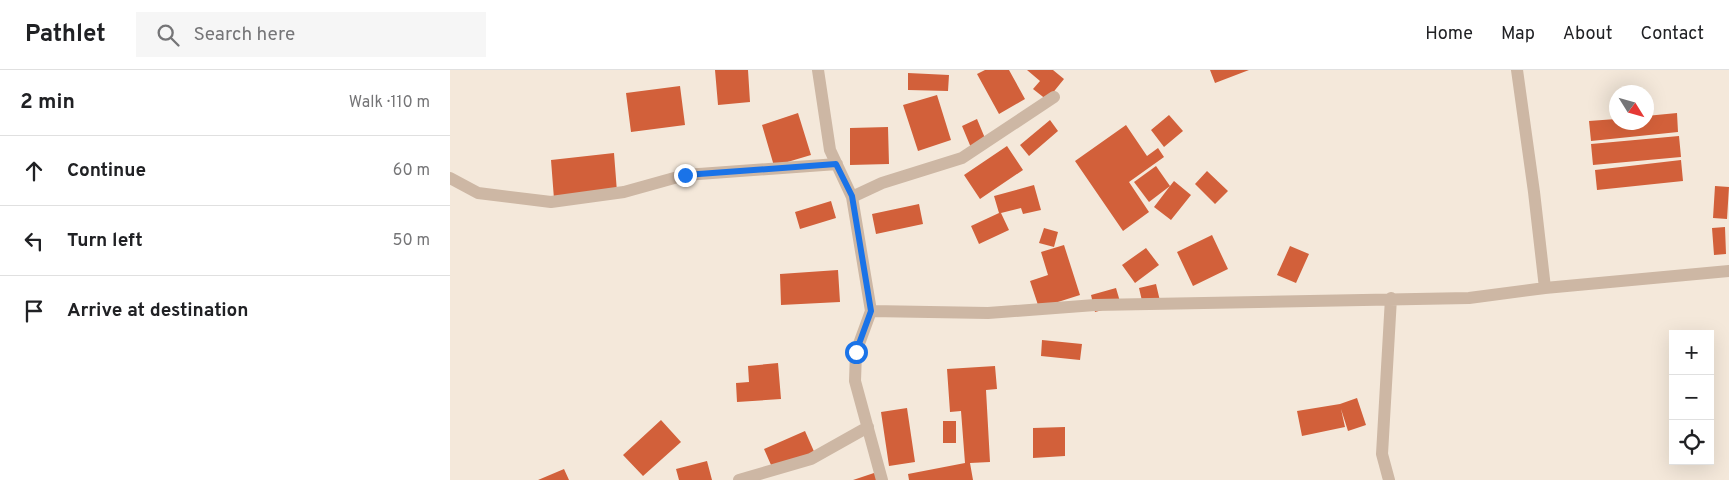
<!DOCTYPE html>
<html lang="en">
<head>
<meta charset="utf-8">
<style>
	body { margin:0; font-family:Overpass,sans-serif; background:#f6f6f6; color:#202124 }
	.controls { position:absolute; right:15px; bottom:15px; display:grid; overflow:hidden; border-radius:0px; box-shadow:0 5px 20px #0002 }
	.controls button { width:45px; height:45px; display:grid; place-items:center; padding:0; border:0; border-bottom:1px solid #e0e0e0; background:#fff; color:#202124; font:25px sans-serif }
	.compass { position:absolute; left:1159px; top:15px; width:45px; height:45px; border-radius:50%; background:#fff; box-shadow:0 5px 20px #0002; rotate:127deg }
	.stop { position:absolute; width:15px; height:15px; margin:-11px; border:4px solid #1a73e8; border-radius:50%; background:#fff }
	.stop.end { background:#1a73e8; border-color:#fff; box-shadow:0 1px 5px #0008 }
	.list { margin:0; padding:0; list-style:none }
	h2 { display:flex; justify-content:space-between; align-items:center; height:65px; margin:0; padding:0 20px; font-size:21px }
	h2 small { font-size:16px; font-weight:400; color:#757577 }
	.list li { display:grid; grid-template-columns:32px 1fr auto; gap:15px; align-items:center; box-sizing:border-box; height:70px; padding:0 20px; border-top:1px solid #e0e0e0 }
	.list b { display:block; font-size:19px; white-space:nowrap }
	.list em { font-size:16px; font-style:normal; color:#757577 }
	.icon { flex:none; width:28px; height:28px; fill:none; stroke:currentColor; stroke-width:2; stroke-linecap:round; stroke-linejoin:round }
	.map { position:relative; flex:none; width:1279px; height:410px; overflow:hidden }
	header { display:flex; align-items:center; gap:30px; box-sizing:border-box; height:70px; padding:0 25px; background:#fff; border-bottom:1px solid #e0e0e0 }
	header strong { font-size:24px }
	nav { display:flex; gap:28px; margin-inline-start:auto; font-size:18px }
	.search { width:350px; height:45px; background:#f6f6f6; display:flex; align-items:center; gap:12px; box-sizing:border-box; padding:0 18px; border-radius:0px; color:#757577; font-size:19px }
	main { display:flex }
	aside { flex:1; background:#fff }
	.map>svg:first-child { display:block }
</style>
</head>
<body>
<header>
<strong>Pathlet</strong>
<div class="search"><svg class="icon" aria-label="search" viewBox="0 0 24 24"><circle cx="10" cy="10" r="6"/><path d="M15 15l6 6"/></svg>Search here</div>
<nav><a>Home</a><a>Map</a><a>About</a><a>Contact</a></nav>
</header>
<main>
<aside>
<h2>2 min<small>Walk · 110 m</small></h2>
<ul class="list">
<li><svg class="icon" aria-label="ahead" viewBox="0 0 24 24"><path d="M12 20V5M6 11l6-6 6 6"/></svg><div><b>Continue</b></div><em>60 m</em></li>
<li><svg class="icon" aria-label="left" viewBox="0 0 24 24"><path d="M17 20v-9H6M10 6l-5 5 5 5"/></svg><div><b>Turn left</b></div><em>50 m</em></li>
<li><svg class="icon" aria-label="arrive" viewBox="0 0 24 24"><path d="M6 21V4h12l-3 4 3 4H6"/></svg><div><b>Arrive at destination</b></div></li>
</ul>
</aside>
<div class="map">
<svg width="1279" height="410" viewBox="0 0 1279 410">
	<rect width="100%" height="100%" fill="#f4e8da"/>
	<path fill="#d2603a" d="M265 0H298L300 32 268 35Z
		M535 0H559L575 29 549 44 527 4Z
		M577 0H603L614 9 597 30 583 19 590 11Z
		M760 0H799L765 13Z
		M458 3 499 5 498 21 458 20Z
		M230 16 235 55 181 62 176 23Z
		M487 25 501 70 468 81 453 35Z
		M348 43 361 85 324 96 312 55Z
		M1227 43 1228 62 1141 71 1139 51 1166 49V52H1196V46Z
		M719 45 733 61 714 77 701 60Z
		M527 49 537 73 522 80 512 56Z
		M600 50 608 61 579 86 570 75Z
		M676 55 697 86 708 78 714 87 679 112 699 142 673 161 625 91Z
		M438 57 439 94 400 95V58Z
		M1229 66 1231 87 1143 95 1141 74Z
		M557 76 573 100 530 129 514 105Z
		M164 83 167 122 104 129 101 90Z
		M1231 90 1233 111 1147 120 1145 100Z
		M706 96 720 116 724 111 741 125 721 150 704 137 720 116 699 132 684 112Z
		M757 101 778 121 765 134 745 114Z
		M584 115 591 140 573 144 571 138 551 143 559 160 529 174 521 156 549 143 544 126Z
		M1265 116 1279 117 1277 149 1263 148Z
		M381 131 386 148 350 159 345 142Z
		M469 134 473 154 426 164 422 144Z
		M1275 157 1276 184 1264 185 1262 158Z
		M594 158 608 162 604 177 589 173Z
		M762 165 778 199 743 216 727 182Z
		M614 175 630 225 589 238 580 211 598 205 591 182Z
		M840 176 859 184 846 213 827 205Z
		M696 178 709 195 685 213 672 195Z
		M388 200 390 232 331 235 330 204Z
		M706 214 710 231 693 235 689 218Z
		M666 218 671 235 645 242 641 225Z
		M592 270 632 274 630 290 591 286Z
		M328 293 331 329 287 332 286 313 299 312 298 296Z
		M545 296 547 319 536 320 540 392 520 393 523 410H459L458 404 515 393 511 341 500 342 497 299Z
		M907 328 916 355 898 361 891 339 895 357 852 366 847 341 890 334Z
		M457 338 465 392 439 396 431 342Z
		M211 350 231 372 193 406 173 385Z
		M493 351H506V373H493Z
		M615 357V386L583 388V358Z
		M355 361 366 386 325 404 314 379Z
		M257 391 262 410H229L226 399Z
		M114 399 119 410H88Z
		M427 402 429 410H403Z"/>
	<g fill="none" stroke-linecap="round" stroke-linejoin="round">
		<path stroke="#cdb7a4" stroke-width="12" d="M368 0 380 80 402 127 421 241 406 282 405 311 432 410
			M1067 0 1084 122 1095 218
			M0 108 28 123 101 132 174 122 235 105 387 94
			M402 127 432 113 512 88 604 27
			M421 241 538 243 645 235 1019 228 1095 218 1279 201
			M289 410 361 389 418 357
			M939 410 932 384 941 228"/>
	</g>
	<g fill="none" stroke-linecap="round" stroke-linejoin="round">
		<path stroke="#1a73e8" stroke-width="6" d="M235 105 386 94 402 126 421 241 406 282"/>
	</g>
</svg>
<div class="controls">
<button>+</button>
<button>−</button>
<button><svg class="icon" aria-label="locate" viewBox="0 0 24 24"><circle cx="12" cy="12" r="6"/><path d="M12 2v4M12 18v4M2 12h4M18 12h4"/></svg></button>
</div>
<svg class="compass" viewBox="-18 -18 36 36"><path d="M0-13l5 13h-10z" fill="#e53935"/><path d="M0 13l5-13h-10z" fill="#757577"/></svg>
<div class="stop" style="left:406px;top:282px"></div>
<div class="stop end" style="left:235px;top:105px"></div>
</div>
</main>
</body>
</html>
